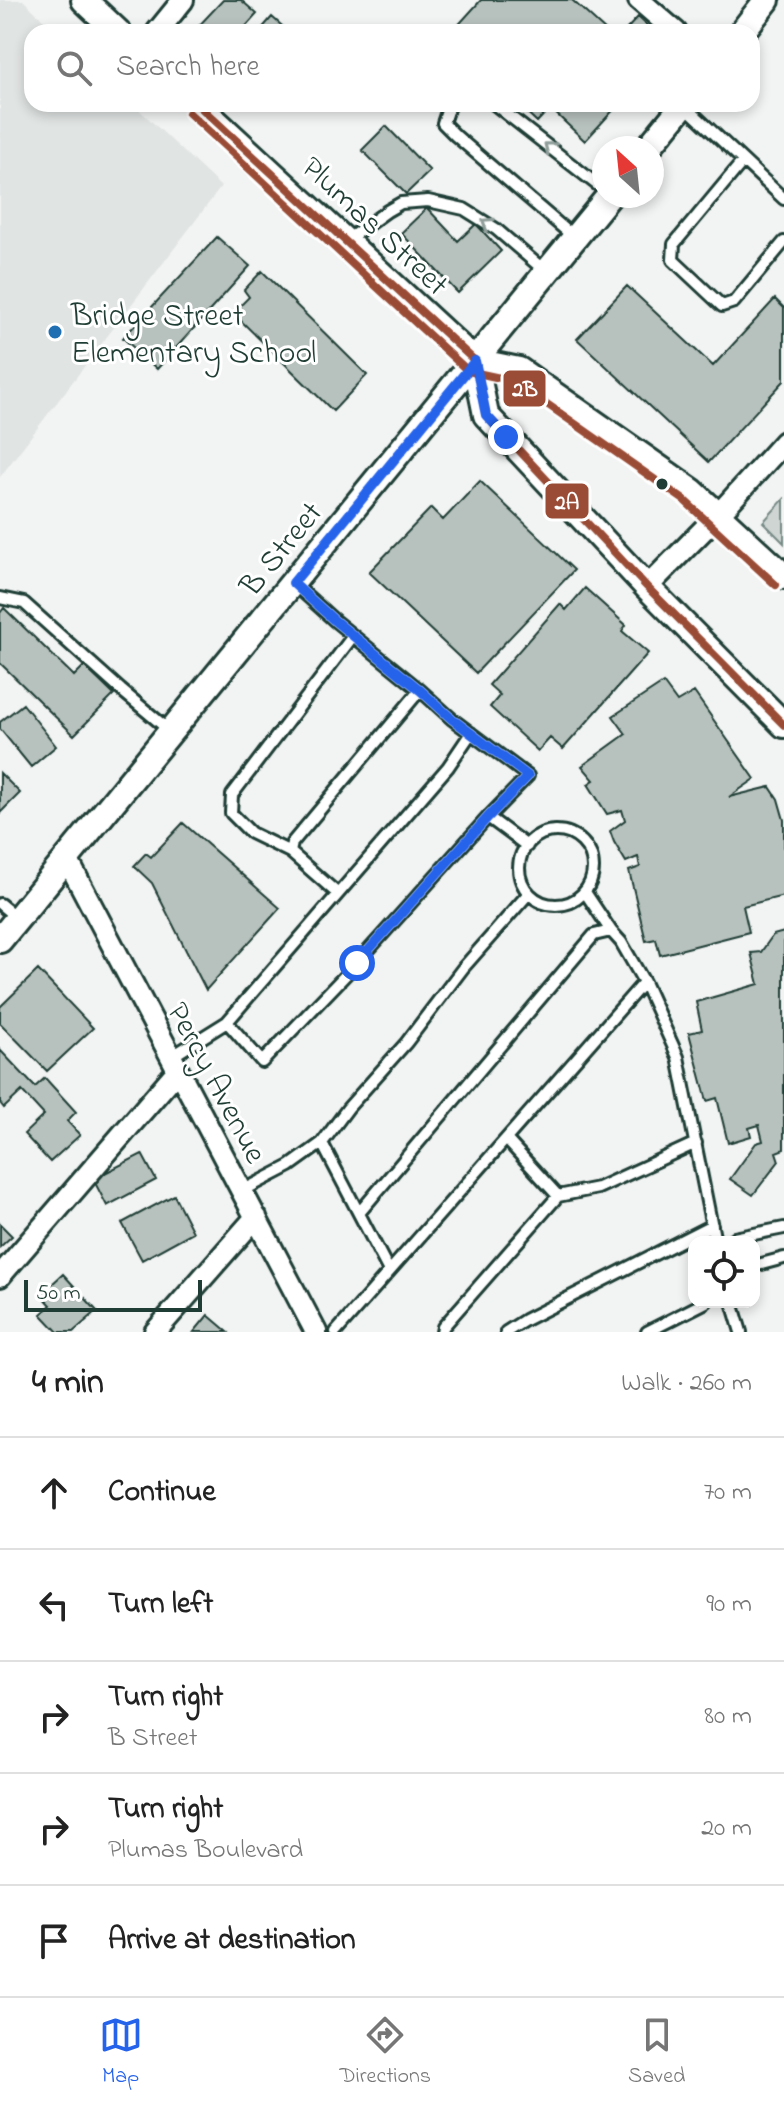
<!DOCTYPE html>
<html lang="en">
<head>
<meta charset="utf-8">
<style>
	body { margin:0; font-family:"Indie Flower",sans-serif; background:#f2f2f2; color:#222 }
	.controls { position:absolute; right:24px; bottom:24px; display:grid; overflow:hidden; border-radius:16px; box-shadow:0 4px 12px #0003 }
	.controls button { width:72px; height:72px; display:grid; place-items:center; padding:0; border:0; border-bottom:2px solid #e0e0e0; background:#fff; color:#222; font:40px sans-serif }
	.compass { position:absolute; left:592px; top:136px; width:72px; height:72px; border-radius:50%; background:#fff; box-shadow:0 4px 12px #0003; rotate:333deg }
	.scale { position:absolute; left:24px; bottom:20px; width:178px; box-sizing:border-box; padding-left:8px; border:4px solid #1f3d34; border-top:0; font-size:22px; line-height:28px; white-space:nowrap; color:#1f3d34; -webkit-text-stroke:6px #fff; paint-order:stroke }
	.stop { position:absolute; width:24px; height:24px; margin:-18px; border:6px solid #2563eb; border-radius:50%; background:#fff }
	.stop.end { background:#2563eb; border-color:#fff; box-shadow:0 2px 8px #0008 }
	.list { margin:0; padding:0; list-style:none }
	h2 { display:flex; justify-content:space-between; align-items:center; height:104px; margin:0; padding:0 32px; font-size:34px }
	h2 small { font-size:26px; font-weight:400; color:#767676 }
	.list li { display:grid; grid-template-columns:52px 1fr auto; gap:24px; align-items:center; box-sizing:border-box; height:112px; padding:0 32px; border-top:2px solid #e0e0e0 }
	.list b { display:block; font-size:30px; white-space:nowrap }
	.list p { margin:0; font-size:26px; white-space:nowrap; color:#767676 }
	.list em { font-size:26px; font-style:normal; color:#767676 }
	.icon { flex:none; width:44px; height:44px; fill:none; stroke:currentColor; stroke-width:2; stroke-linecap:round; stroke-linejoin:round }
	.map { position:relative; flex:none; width:784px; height:1332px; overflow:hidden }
	.search { position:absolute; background:#fff; box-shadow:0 4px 12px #0003; left:24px; right:24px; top:24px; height:88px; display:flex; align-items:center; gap:20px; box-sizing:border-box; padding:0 28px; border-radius:24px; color:#767676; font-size:30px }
	.sheet { height:664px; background:#fff }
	nav { display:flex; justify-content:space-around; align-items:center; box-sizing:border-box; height:112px; border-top:2px solid #e0e0e0; background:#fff; font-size:22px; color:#767676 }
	nav a { display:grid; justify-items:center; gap:4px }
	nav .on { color:#2563eb }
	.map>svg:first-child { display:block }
</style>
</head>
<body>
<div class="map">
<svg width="784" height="1332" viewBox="0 0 784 1332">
	<rect width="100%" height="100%" fill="#f2f3f3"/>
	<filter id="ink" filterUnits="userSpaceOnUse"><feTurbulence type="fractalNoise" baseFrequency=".0125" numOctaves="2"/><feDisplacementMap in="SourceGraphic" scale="16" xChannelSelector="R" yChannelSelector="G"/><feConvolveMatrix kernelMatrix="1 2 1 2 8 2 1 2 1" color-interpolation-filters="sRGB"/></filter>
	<g filter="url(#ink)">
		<path fill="#e0e4e3" d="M0 0H23L56 32H32V104H133L221 187 0 477Z"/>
		<path fill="#ced5d3" stroke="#768984" stroke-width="2" d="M784 499V543L763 522Z"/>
		<path fill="#b7c1bd" stroke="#1f3d34" stroke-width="2" d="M223 0H241L257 14 241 32H193Z
			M481 0H572L607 32H452Z
			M272 17 289 32H259Z
			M638 17 654 32H624Z
			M518 104H619L585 141 550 108 537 122Z
			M386 126 430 171 406 194 362 150Z
			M427 208 458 241 476 224 501 251 458 293 401 233Z
			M217 237 250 266 157 369 123 338Z
			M262 271 367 375 333 411 233 313 249 297 244 290Z
			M627 286 713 366 775 299 784 308V381L709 462 577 339Z
			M480 481 574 570 476 673 369 572 431 508 443 520Z
			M585 588 626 625 622 631 648 653 563 749 550 738 538 751 490 707 500 695 489 685 560 604 566 610Z
			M4 608 74 676 84 666 114 695 74 735 0 663V613Z
			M663 683 677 702 694 692 755 779 729 797 770 787 778 799 784 820V896L743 906 749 932 660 955 656 939 646 941 629 871 640 867 638 857 626 862 614 842 610 831 625 820 622 810 607 814 588 784 594 780 582 766 626 734 613 716Z
			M23 704 56 746 31 767 0 729V722Z
			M0 773 20 793 0 813Z
			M183 823 280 908 206 990 152 883 134 866 146 853 151 857Z
			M784 932V1149L776 1152 779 1161 753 1195 730 1179 756 1143 763 1141 759 1125 749 1128 751 1136 728 1143 717 1098 707 1101 689 1033 702 1030 696 1002 759 984 751 953 761 952 773 935Z
			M38 970 93 1028 47 1071 0 1023V1007Z
			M0 1050 35 1087 45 1078 76 1112 67 1121 80 1135 50 1162 24 1134 44 1115 22 1091 4 1108 0 1103Z
			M142 1154 156 1180 107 1206 93 1179Z
			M174 1195 193 1232 142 1260 122 1223Z
			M0 1224 12 1236 0 1247Z
			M63 1274 97 1311 73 1332H58L41 1314 51 1305 41 1294Z
			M208 1315 228 1332H194Z"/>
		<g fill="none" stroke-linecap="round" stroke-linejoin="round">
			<defs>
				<path id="service" d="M452 104 447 111 443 123 456 136 575 238
					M494 104 604 190
					M684 105 784 199
					M743 161 674 244 673 260 722 306 734 302 784 242
					M347 240 387 211 401 203 428 201 464 209 496 229 545 271
					M293 583 335 621 420 690 452 719 528 776 488 817 527 846
					M0 598 24 603 121 690 170 731
					M519 868a37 37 0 1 1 74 0a37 37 0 1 1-74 0Z
					M290 852 251 833 231 813 232 795 353 636
					M585 892 611 931
					M338 894 290 852 292 843 420 690
					M0 904 18 919
					M227 1022 448 767 471 733
					M171 1057 227 1022 262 1062 357 963 488 817
					M506 1139 558 1196 598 1188 696 1143
					M322 1143 389 1271
					M242 1191 290 1166 322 1143 348 1108 406 1043 463 968 529 893
					M359 1213 594 935 611 931 621 942 644 982 678 1057 715 1242
					M730 1242 734 1238 784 1228
					M754 1266 784 1258
					M732 1302 741 1332
					M336 1332 644 982
					M442 1332 443 1327 558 1196
					M506 1332 525 1320 712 1225
					M647 1332 706 1302"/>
				<path id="minor" d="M639 0 676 32
					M157 32 183 0
					M647 587 718 515 784 442
					M67 859 316 1332
					M0 1276 178 1070
					M155 1332 256 1217"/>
				<path id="tertiary" d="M84 0 118 32
					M742 32 767 0
					M197 104 475 361
					M648 148 684 104
					M475 361 486 415 647 587 784 725
					M475 361 519 370 692 491 784 576
					M0 940 609 196"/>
			</defs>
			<use href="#service" stroke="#1f3d34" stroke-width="16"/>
			<use href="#minor" stroke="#1f3d34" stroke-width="26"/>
			<use href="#tertiary" stroke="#1f3d34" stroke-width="30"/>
			<use href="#service" stroke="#fff" stroke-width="10"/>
			<use href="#minor" stroke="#fff" stroke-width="20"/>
			<use href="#tertiary" stroke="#fff" stroke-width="24"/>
			<defs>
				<path id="bus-1" d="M197 104 475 361 486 415 647 587 784 725"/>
				<path id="bus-2" d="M189 113 468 371 514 381 684 500 776 585"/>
			</defs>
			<use href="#bus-1" stroke="#fff" stroke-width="14"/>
			<use href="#bus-2" stroke="#fff" stroke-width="14"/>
			<use href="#bus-1" stroke="#9a4c36" stroke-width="8"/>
			<use href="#bus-2" stroke="#9a4c36" stroke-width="8"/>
		</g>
		<defs><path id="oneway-chevron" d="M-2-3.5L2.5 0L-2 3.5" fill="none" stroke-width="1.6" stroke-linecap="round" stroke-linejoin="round" transform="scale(2)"/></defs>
		<g stroke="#8f9e9a">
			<use href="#oneway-chevron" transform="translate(549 147) rotate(-142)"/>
			<use href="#oneway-chevron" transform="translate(487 223) rotate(-147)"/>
		</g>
	</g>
	<g fill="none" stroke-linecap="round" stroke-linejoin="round" filter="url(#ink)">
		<path stroke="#2563eb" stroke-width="10" d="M357 963 488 817 528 776 452 719 420 690 335 621 293 583 475 361 486 415 506 437"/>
	</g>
	<circle fill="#1f6fb2" stroke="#fff" stroke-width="3" cx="55" cy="332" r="8"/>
	<circle fill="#1f3d34" stroke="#fff" stroke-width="3" cx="662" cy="484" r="7"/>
	<g text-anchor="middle" stroke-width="6" stroke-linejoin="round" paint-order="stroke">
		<g font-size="32" fill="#1f3d34" stroke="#fff">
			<text transform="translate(376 225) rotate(43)" y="11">Plumas Street</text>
			<text transform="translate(280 548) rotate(-51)" y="11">B Street</text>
			<text transform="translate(218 1082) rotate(62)" y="11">Percy Avenue</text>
		</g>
		<g font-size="32" fill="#1f3d34" stroke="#fff" text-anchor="start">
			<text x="71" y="325">Bridge Street<tspan x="71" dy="37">Elementary School</tspan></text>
		</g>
	</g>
	<g stroke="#fff" stroke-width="3">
		<rect x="502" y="369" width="45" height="39" rx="8" fill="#9a4c36"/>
		<rect x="544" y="482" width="46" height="38" rx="8" fill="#9a4c36"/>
	</g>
	<g font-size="22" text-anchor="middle" font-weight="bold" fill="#fff">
		<text x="525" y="396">2B</text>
		<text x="567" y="509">2A</text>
	</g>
</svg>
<div class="controls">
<button><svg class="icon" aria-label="locate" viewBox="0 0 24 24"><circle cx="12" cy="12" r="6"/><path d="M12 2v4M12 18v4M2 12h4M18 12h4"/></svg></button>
</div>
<svg class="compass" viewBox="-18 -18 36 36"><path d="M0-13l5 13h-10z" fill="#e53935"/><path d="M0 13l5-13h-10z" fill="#767676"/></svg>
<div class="scale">50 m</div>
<div class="stop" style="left:357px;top:963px"></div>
<div class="stop end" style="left:506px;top:437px"></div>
<div class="search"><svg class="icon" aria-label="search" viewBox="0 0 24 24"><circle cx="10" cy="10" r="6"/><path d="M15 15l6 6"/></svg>Search here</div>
</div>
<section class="sheet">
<h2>4 min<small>Walk · 260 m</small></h2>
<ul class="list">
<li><svg class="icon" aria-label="ahead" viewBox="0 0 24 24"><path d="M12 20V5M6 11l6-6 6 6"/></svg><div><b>Continue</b></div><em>70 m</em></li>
<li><svg class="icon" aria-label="left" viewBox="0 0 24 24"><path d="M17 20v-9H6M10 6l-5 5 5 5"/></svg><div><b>Turn left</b></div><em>90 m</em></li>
<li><svg class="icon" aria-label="right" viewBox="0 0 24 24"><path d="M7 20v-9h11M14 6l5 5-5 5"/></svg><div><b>Turn right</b><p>B Street</p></div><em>80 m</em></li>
<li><svg class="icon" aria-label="right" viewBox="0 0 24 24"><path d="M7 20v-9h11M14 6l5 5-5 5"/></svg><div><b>Turn right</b><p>Plumas Boulevard</p></div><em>20 m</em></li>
<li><svg class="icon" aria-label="arrive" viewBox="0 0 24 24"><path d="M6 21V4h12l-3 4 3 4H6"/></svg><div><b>Arrive at destination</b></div></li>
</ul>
</section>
<nav>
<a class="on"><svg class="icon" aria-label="map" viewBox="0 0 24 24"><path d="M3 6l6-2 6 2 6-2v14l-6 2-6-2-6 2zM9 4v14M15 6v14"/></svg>Map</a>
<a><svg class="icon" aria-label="directions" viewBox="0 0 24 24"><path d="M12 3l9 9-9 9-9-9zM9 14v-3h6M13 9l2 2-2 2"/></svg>Directions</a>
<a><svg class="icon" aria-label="saved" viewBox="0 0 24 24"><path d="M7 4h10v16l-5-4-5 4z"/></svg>Saved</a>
</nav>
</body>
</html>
